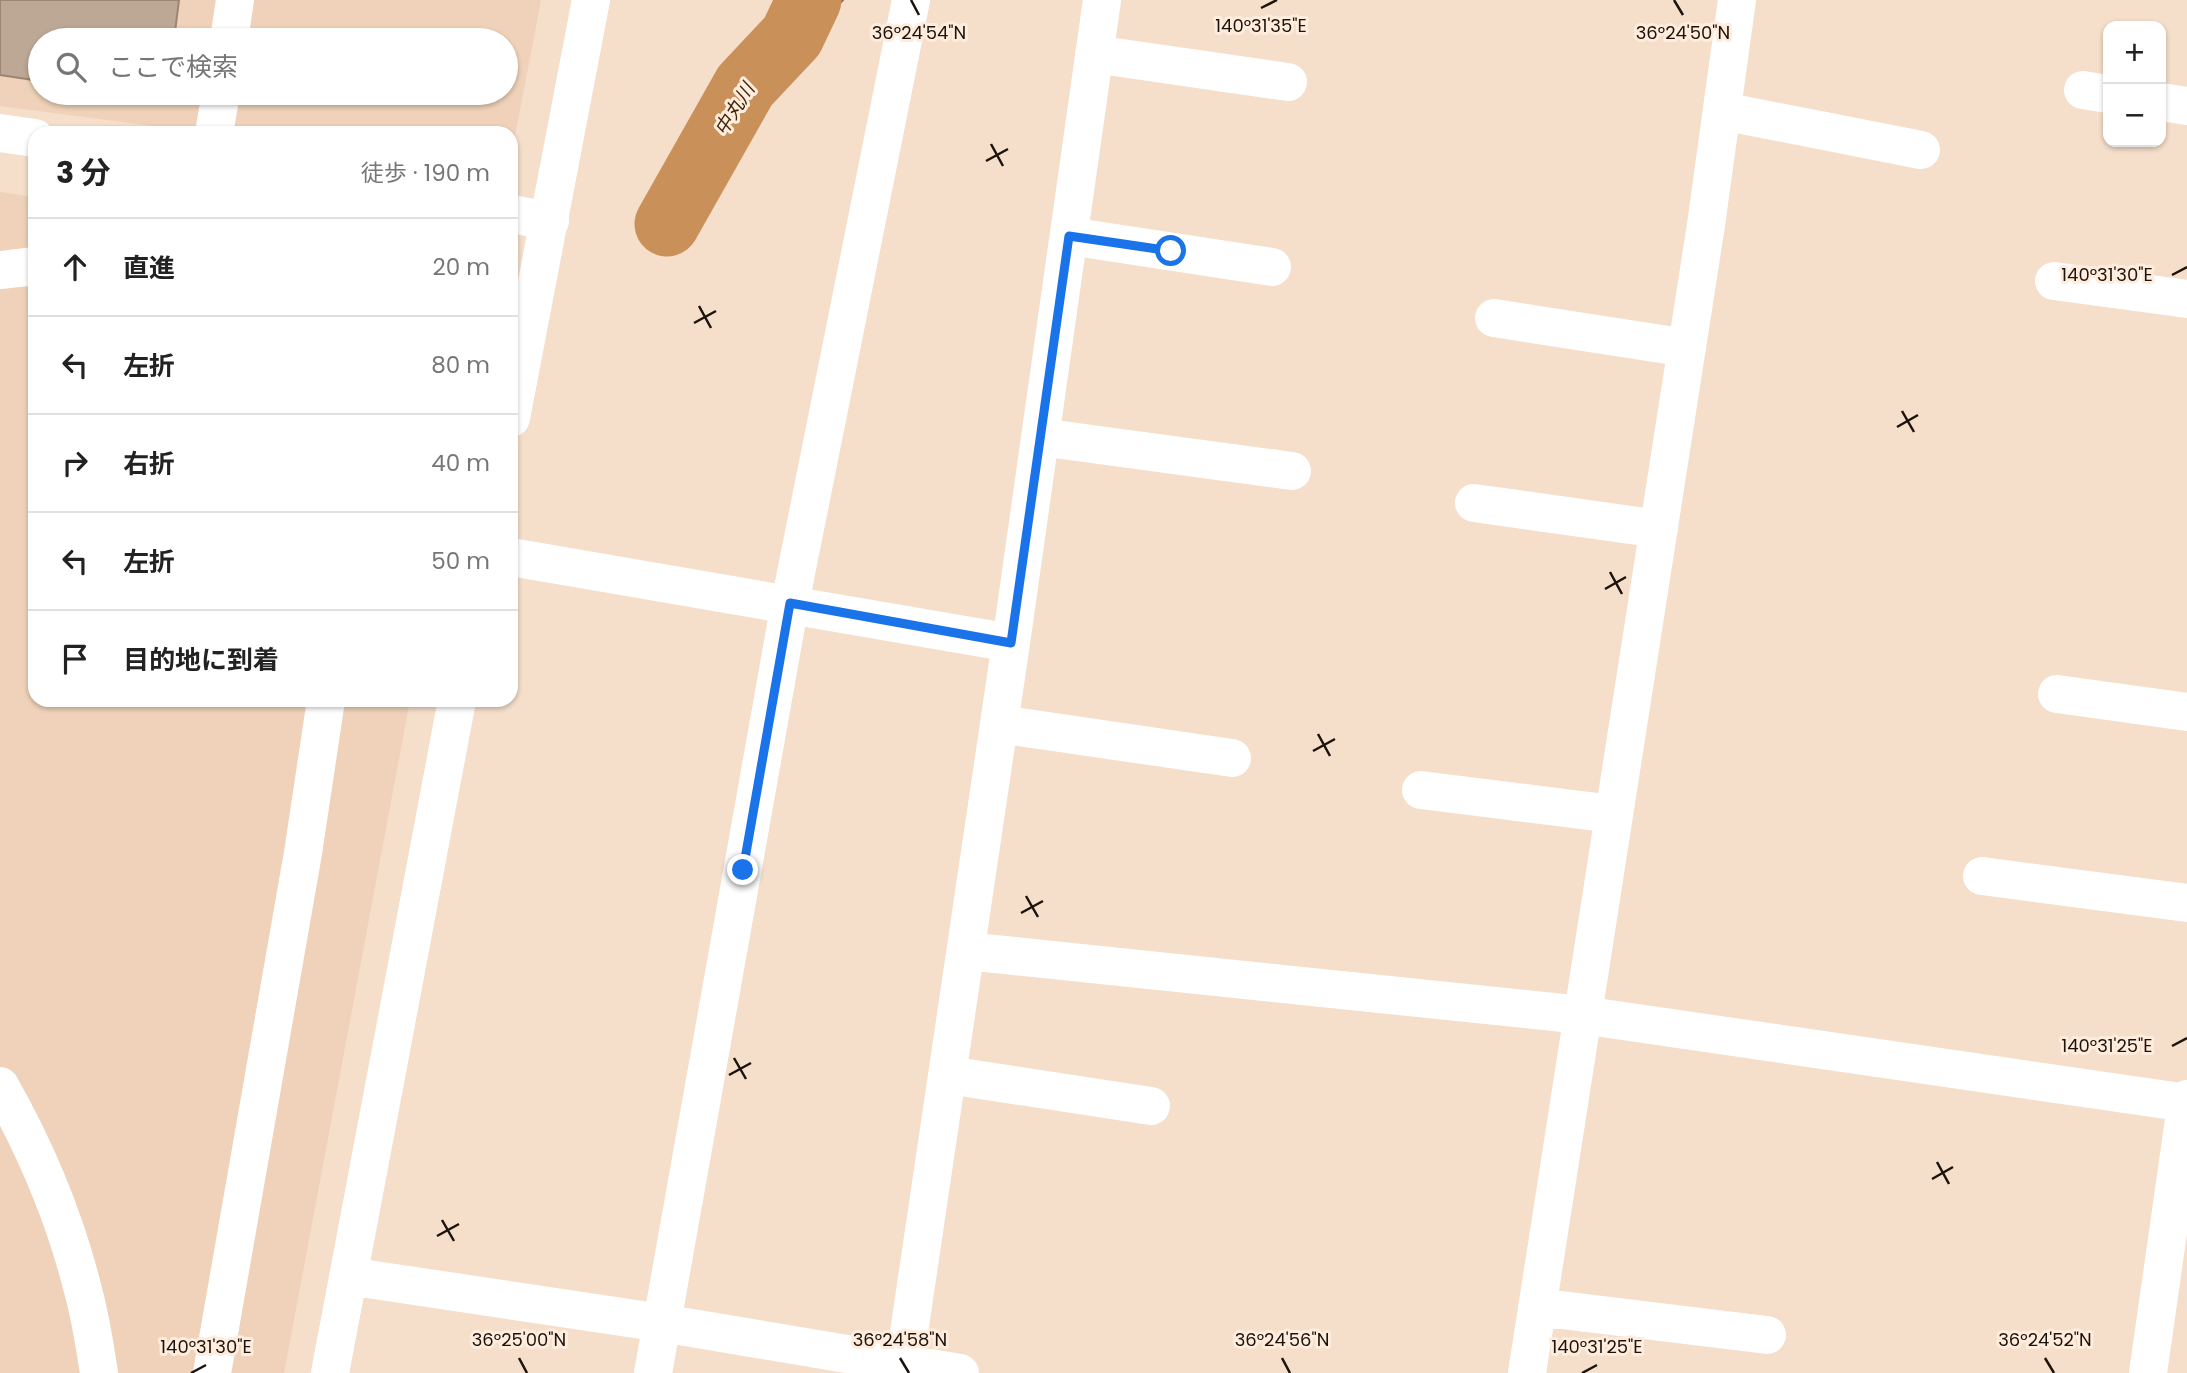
<!DOCTYPE html>
<html lang="ja">
<head>
<meta charset="utf-8">
<style>
	body { margin:0; font-family:Poppins,"Noto Sans JP",sans-serif; background:#f2f2f2; color:#222 }
	.controls { position:absolute; right:21px; top:21px; display:grid; overflow:hidden; border-radius:14px; box-shadow:0 2px 5px #0004 }
	.controls button { width:63px; height:63px; display:grid; place-items:center; padding:0; border:0; border-bottom:2px solid #e0e0e0; background:#fff; color:#222; font:35px sans-serif }
	.stop { position:absolute; width:21px; height:21px; margin:-16px; border:5px solid #1a73e8; border-radius:50%; background:#fff }
	.stop.end { background:#1a73e8; border-color:#fff; box-shadow:0 2px 7px #0008 }
	.list { margin:0; padding:0; list-style:none }
	h2 { display:flex; justify-content:space-between; align-items:center; height:91px; margin:0; padding:0 28px; font-size:30px }
	h2 small { font-size:23px; font-weight:400; color:#767676 }
	.list li { display:grid; grid-template-columns:46px 1fr auto; gap:21px; align-items:center; box-sizing:border-box; height:98px; padding:0 28px; border-top:2px solid #e0e0e0 }
	.list b { display:block; font-size:26px; white-space:nowrap }
	.list em { font-size:23px; font-style:normal; color:#767676 }
	.icon { flex:none; width:38px; height:38px; fill:none; stroke:currentColor; stroke-width:2; stroke-linecap:round; stroke-linejoin:round }
	.map { position:relative; flex:none; width:2187px; height:1373px; overflow:hidden }
	.search { position:absolute; background:#fff; box-shadow:0 2px 5px #0004; left:28px; top:28px; width:490px; height:77px; display:flex; align-items:center; gap:18px; box-sizing:border-box; padding:0 24px; border-radius:38px; color:#767676; font-size:26px }
	.panel { position:absolute; background:#fff; box-shadow:0 2px 5px #0004; left:28px; top:126px; width:490px; height:581px; border-radius:21px }
	.map>svg:first-child { display:block }
</style>
</head>
<body>
<div class="map">
<svg width="2187" height="1373" viewBox="0 0 2187 1373">
	<rect width="100%" height="100%" fill="#f5deca"/>
	<path fill="#efd2b9" fill-rule="evenodd" d="M0 0H541L511 157V133H207L0 106ZM40 40H506V93H40Z
		M0 192 35 197V700H410L284 1373H0Z"/>
	<path fill="#ca905a" stroke="#966a43" stroke-width="2" d="M793 0H843L820 24 779 49Z"/>
	<g fill="none" stroke-linecap="round" stroke-linejoin="round">
		<path stroke="#ca905a" stroke-width="65" d="M667 224 745 86 792 36 809 0"/>
	</g>
	<path fill="#bda895" stroke="#9b8673" stroke-width="2" d="M0 0H179L174 40H40V81L0 75Z
		M124 93H167L166 99Z"/>
	<g fill="none" stroke-linecap="round" stroke-linejoin="round">
		<path stroke="#fff" stroke-width="38" d="M229 40 235 0
			M1094 54 1288 82
			M2083 90 2108 94
			M2161 102 2187 106
			M1722 111 1921 150
			M0 133 35 138
			M214 133 221 93
			M511 214 550 221
			M1069 236 1272 267
			M0 270 35 266
			M2054 281 2187 299
			M1494 318 1687 348
			M511 418 591 0
			M1040 437 1292 471
			M1474 503 1659 529
			M511 557 1011 643
			M2057 694 2187 712
			M999 724 1232 758
			M1421 790 1613 814
			M1982 876 2187 903
			M966 951 1582 1015 2187 1103
			M948 1075 1151 1106
			M0 1086C37 1151 66 1221 84 1294 91 1320 95 1347 99 1373
			M348 1276 662 1323 960 1373
			M1537 1307 1767 1335
			M212 1373 303 853 326 700
			M330 1373 457 700
			M653 1373 790 603 911 0
			M903 1373 1011 643 1102 0
			M1527 1373 1706 225 1737 0
			M2148 1373 2187 1099"/>
	</g>
	<g fill="none" stroke-linecap="round" stroke-linejoin="round">
		<path stroke="#1a73e8" stroke-width="9" d="M743 870 790 603 1011 643 1069 236 1171 251"/>
	</g>
	<path fill="none" stroke="#1b130c" stroke-width="2.5" d="M911 0 919 15M1674 0 1683 15M1261 8 1277 0M991 144 1003 166M986 161 1008 149M2172 275 2187 267M699 306 711 328M694 323 716 311M1902 411 1914 432M1897 427 1918 415M1610 572 1622 594M1605 589 1626 577M1318 734 1330 756M1313 751 1335 739M1026 896 1038 917M1021 913 1043 901M2172 1046 2187 1038M734 1058 746 1079M729 1075 751 1063M1937 1162 1949 1184M1932 1179 1953 1167M442 1220 454 1241M437 1236 459 1224M519 1358 527 1373M900 1358 909 1373M1282 1358 1290 1373M2045 1358 2054 1373M191 1373 206 1365M1582 1373 1597 1365"/>
	<g text-anchor="middle" stroke-width="6" stroke-linejoin="round" paint-order="stroke">
		<g font-size="19" font-style="italic" fill="#3e260e" stroke="#ffecdc">
			<text transform="translate(734 109) rotate(-58)" y="7">中丸川</text>
		</g>
	</g>
	<g font-size="18" text-anchor="middle" fill="#1b130c" stroke="#ffecdc" stroke-width="6" stroke-linejoin="round" paint-order="stroke">
		<text x="1261" y="32">140°31'35"E</text>
		<text x="919" y="39">36°24'54"N</text>
		<text x="1683" y="39">36°24'50"N</text>
		<text x="2107" y="281">140°31'30"E</text>
		<text x="2107" y="1052">140°31'25"E</text>
		<text x="519" y="1346">36°25'00"N</text>
		<text x="900" y="1346">36°24'58"N</text>
		<text x="1282" y="1346">36°24'56"N</text>
		<text x="2045" y="1346">36°24'52"N</text>
		<text x="206" y="1353">140°31'30"E</text>
		<text x="1597" y="1353">140°31'25"E</text>
	</g>
</svg>
<div class="controls">
<button>+</button>
<button>−</button>
</div>
<div class="stop" style="left:1171px;top:251px"></div>
<div class="stop end" style="left:743px;top:870px"></div>
<div class="search"><svg class="icon" aria-label="search" viewBox="0 0 24 24"><circle cx="10" cy="10" r="6"/><path d="M15 15l6 6"/></svg>ここで検索</div>
<section class="panel">
<h2>3 分<small>徒歩 · 190 m</small></h2>
<ul class="list">
<li><svg class="icon" aria-label="ahead" viewBox="0 0 24 24"><path d="M12 20V5M6 11l6-6 6 6"/></svg><div><b>直進</b></div><em>20 m</em></li>
<li><svg class="icon" aria-label="left" viewBox="0 0 24 24"><path d="M17 20v-9H6M10 6l-5 5 5 5"/></svg><div><b>左折</b></div><em>80 m</em></li>
<li><svg class="icon" aria-label="right" viewBox="0 0 24 24"><path d="M7 20v-9h11M14 6l5 5-5 5"/></svg><div><b>右折</b></div><em>40 m</em></li>
<li><svg class="icon" aria-label="left" viewBox="0 0 24 24"><path d="M17 20v-9H6M10 6l-5 5 5 5"/></svg><div><b>左折</b></div><em>50 m</em></li>
<li><svg class="icon" aria-label="arrive" viewBox="0 0 24 24"><path d="M6 21V4h12l-3 4 3 4H6"/></svg><div><b>目的地に到着</b></div></li>
</ul>
</section>
</div>
</body>
</html>
